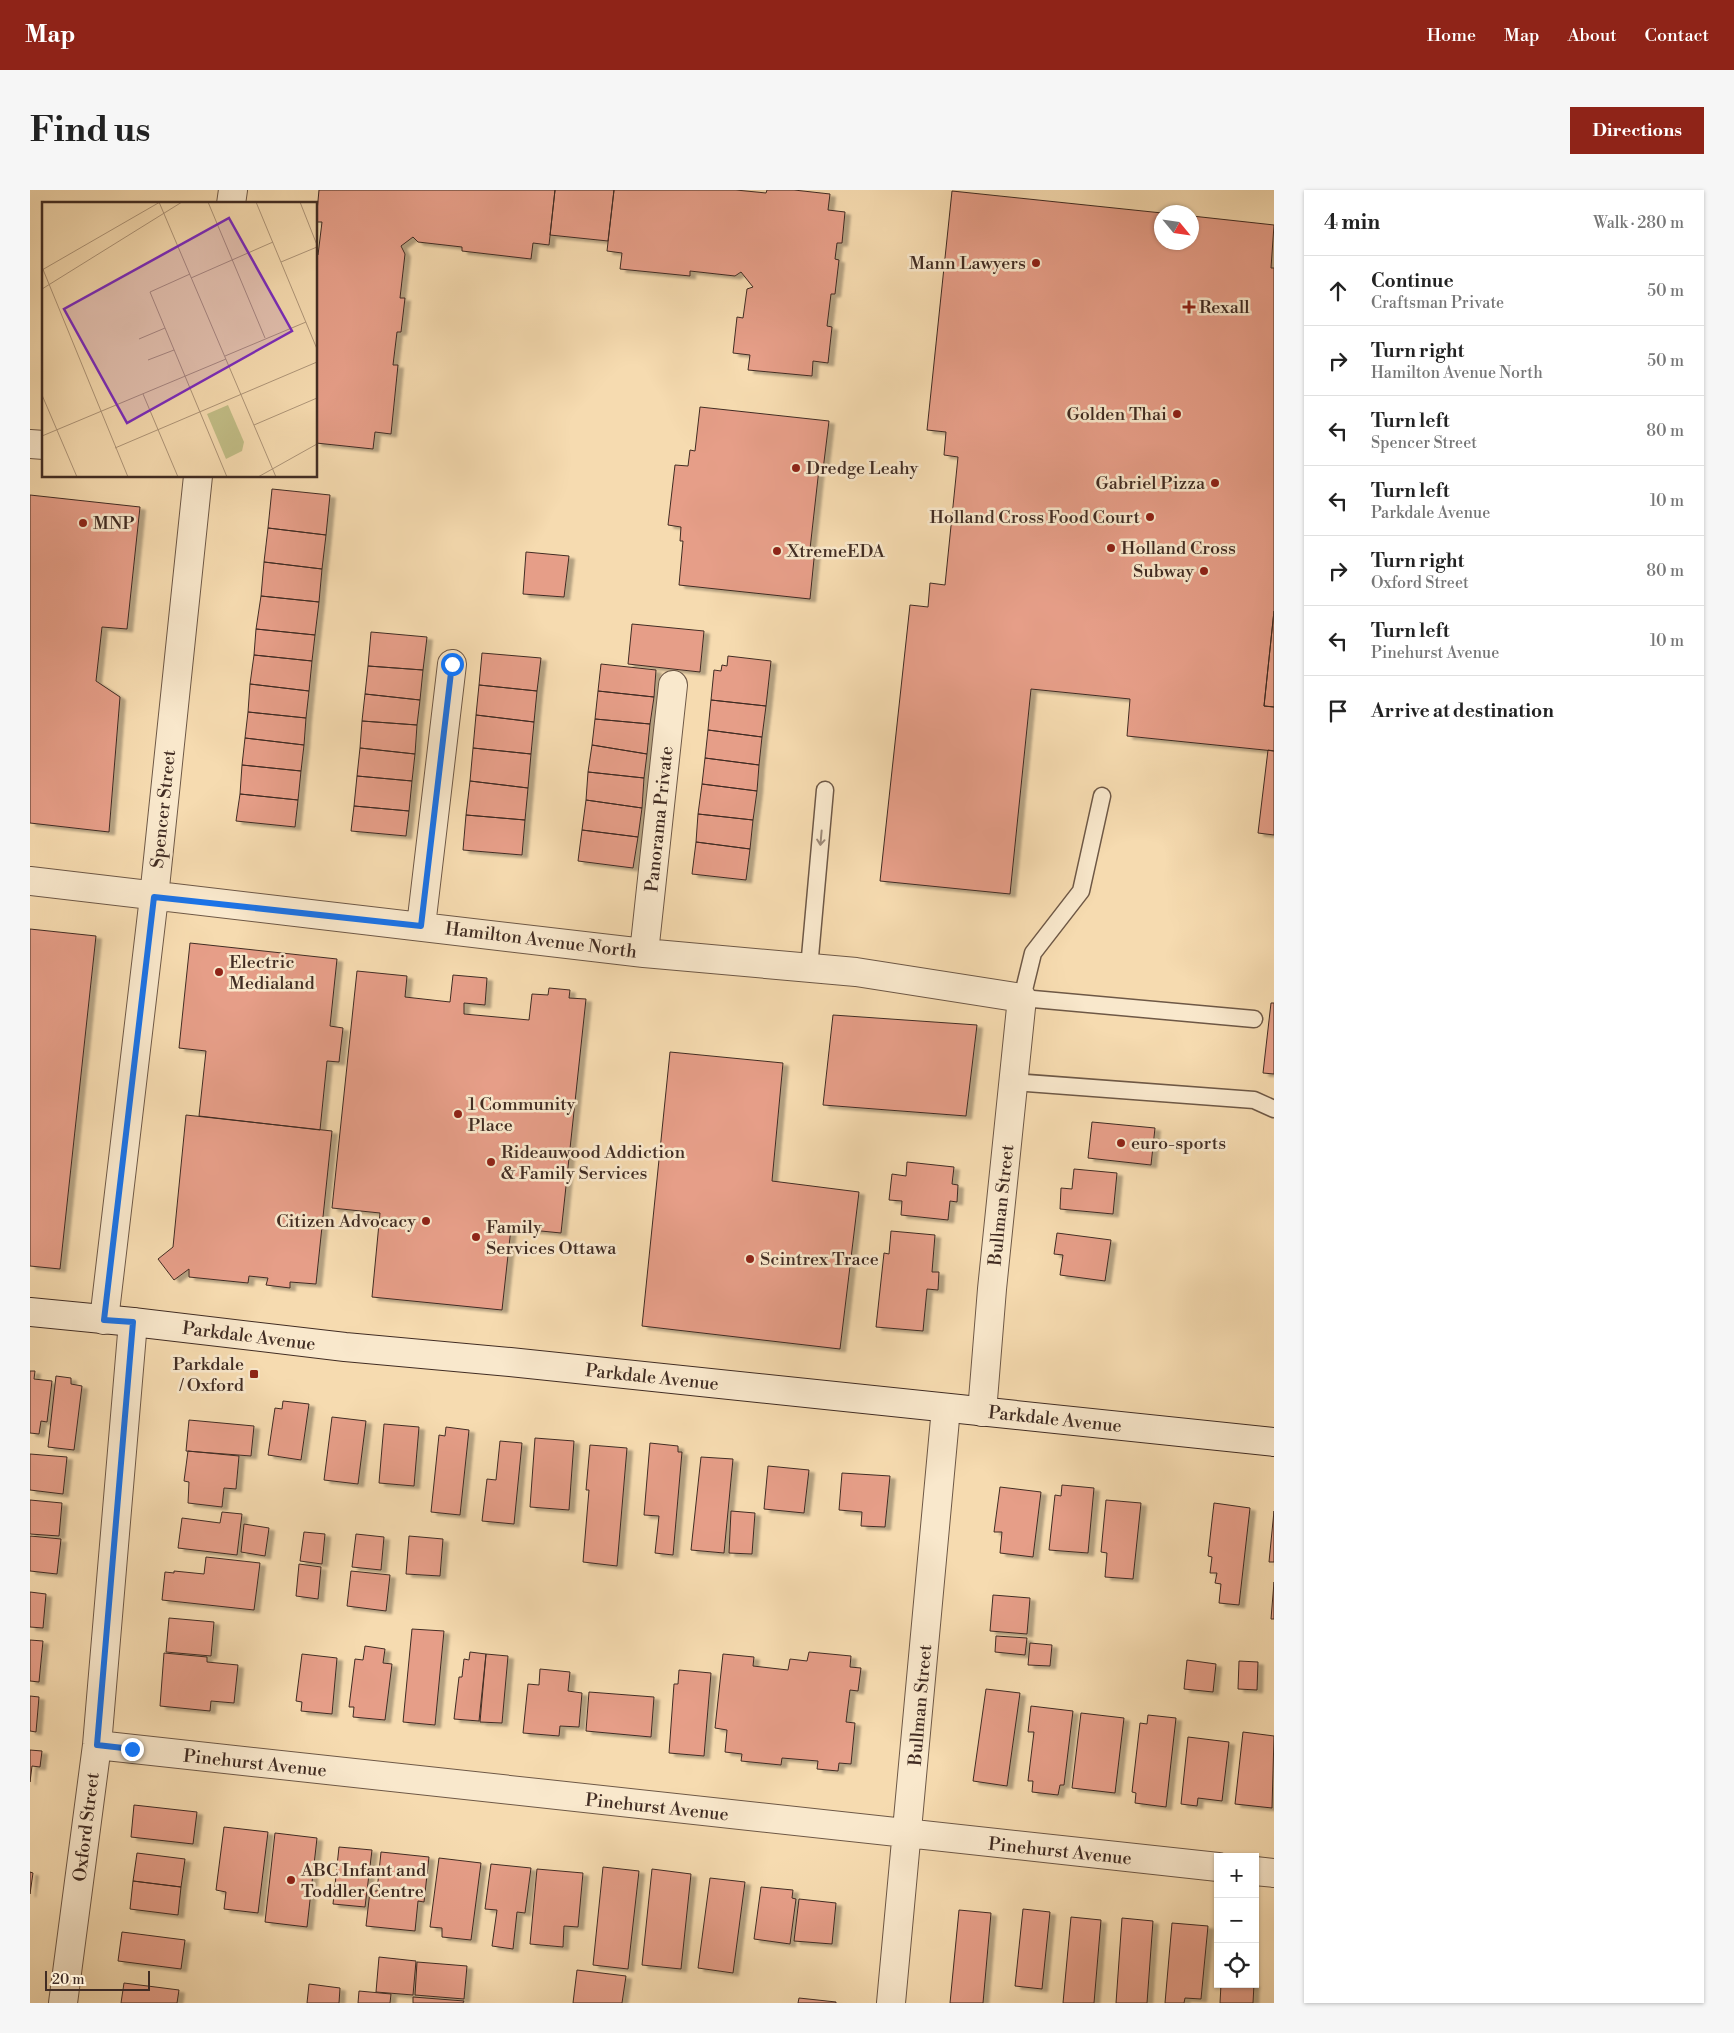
<!DOCTYPE html>
<html lang="en">
<head>
<meta charset="utf-8">
<style>
	body { margin:0; font-family:"Libre Bodoni",serif; background:#f6f6f6; color:#222 }
	.controls { position:absolute; right:15px; bottom:15px; display:grid; overflow:hidden; border-radius:0px; box-shadow:0 1px 4px #0004 }
	.controls button { width:45px; height:45px; display:grid; place-items:center; padding:0; border:0; border-bottom:1px solid #e0e0e0; background:#fff; color:#222; font:25px sans-serif }
	.compass { position:absolute; left:1124px; top:15px; width:45px; height:45px; border-radius:50%; background:#fff; box-shadow:0 1px 4px #0004; rotate:119deg }
	.scale { position:absolute; left:15px; bottom:12px; width:105px; box-sizing:border-box; padding-left:5px; border:2px solid #412c23; border-top:0; font-size:14px; line-height:18px; white-space:nowrap; color:#412c23; -webkit-text-stroke:4px #f9e8cc; paint-order:stroke }
	.stop { position:absolute; width:15px; height:15px; margin:-11px; border:4px solid #1a73e8; border-radius:50%; background:#fff }
	.stop.end { background:#1a73e8; border-color:#fff; box-shadow:0 1px 5px #0008 }
	.list { margin:0; padding:0; list-style:none }
	h2 { display:flex; justify-content:space-between; align-items:center; height:65px; margin:0; padding:0 20px; font-size:21px }
	h2 small { font-size:16px; font-weight:400; color:#767676 }
	.list li { display:grid; grid-template-columns:32px 1fr auto; gap:15px; align-items:center; box-sizing:border-box; height:70px; padding:0 20px; border-top:1px solid #e0e0e0 }
	.list b { display:block; font-size:19px; white-space:nowrap }
	.list p { margin:0; font-size:16px; white-space:nowrap; color:#767676 }
	.list em { font-size:16px; font-style:normal; color:#767676 }
	.icon { flex:none; width:28px; height:28px; fill:none; stroke:currentColor; stroke-width:2; stroke-linecap:round; stroke-linejoin:round }
	.map { position:relative; flex:none; width:1244px; height:1813px; overflow:hidden; border-radius:0px }
	header { display:flex; align-items:center; gap:30px; box-sizing:border-box; height:70px; padding:0 25px; background:#8f2418; color:#fff }
	header strong { font-size:24px }
	nav { display:flex; gap:28px; margin-inline-start:auto; font-size:18px }
	.intro { display:flex; align-items:center; justify-content:space-between; box-sizing:border-box; height:120px; padding:0 30px }
	h1 { margin:0; font-size:35px }
	.button { padding:12px 22px; border-radius:0px; background:#8f2418; color:#fff; font-size:18px; font-weight:700 }
	main { display:flex; gap:30px; padding:0 30px }
	aside { flex:1; background:#fff; border-radius:0px; box-shadow:0 1px 4px #0004 }
	.map>svg:first-child { display:block }
</style>
</head>
<body>
<header>
<strong>Map</strong>
<nav><a>Home</a><a>Map</a><a>About</a><a>Contact</a></nav>
</header>
<div class="intro"><h1>Find us</h1><a class="button">Directions</a></div>
<main>
<div class="map">
<svg width="1244" height="1813" viewBox="0 0 1244 1813">
	<defs>
		<filter id="shadow"><feDropShadow dx="5.5" dy="3" stdDeviation="1" flood-color="#0004"/></filter>
	</defs>
	<rect width="100%" height="100%" fill="#f6dbb0"/>
	<filter id="stains"><feTurbulence type="fractalNoise" baseFrequency=".004" numOctaves="4"/><feColorMatrix values="0 0 0 0 .2 0 0 0 0 .09 0 0 0 0 .02 0 0 0 .5 -.17"/></filter>
	<radialGradient id="worn" r=".72"><stop offset=".6" stop-color="#630" stop-opacity="0"/><stop offset="1" stop-color="#630" stop-opacity=".3"/></radialGradient>
	<path fill="#e69e88" stroke="#412c23" filter="url(#shadow)" d="M289 0H525L519 55 503 53 501 69 432 61V57L388 52 383 47 371 56 375 64 370 108H375L371 142H367L363 175H368L361 244 345 242 343 259 286 253V64L288 65 292 32H286Z
		M525 0H584L578 51 520 45Z
		M584 0H706L736 3 737 0H764L800 4 798 20 815 22 812 53H807L805 69 809 70 805 104H801L797 136 802 137 798 173 783 171 782 186 718 180 720 165 703 163 707 127 713 128 717 99 723 97 711 82 705 86 660 81V86L590 79 592 63 577 61Z
		M922 1 1132 23V52H1162V26L1244 35 1241 78H1244V421L1234 516 1244 517V561L1097 546 1100 509 1001 499 980 704 850 691 880 415 898 417 900 393 915 395 928 267 914 265 916 242 897 240Z
		M670 217 799 231 793 280 789 279 780 359H785L780 409 649 395 653 351H650L651 337 638 335 645 275 658 276 660 260 665 261Z
		M242 299 300 305 296 345 238 338Z
		M0 305 110 317 97 439 72 437 66 491 90 507 79 642 0 633Z
		M238 338 296 345 292 379 234 372Z
		M496 362 539 366 534 407 493 404Z
		M234 372 292 379 289 412 231 406Z
		M231 406 289 412 285 445 226 439Z
		M1244 421V517L1234 516Z
		M602 434 674 441 670 482 598 474Z
		M226 439 285 445 282 471 224 465Z
		M341 442 397 447 393 480 338 476Z
		M452 463 511 468 507 501 449 495Z
		M224 465 282 471 279 501 220 494Z
		M698 466 741 471 736 516 681 510 684 480 691 481 692 475 697 476Z
		M571 474 626 480 624 507 568 501Z
		M338 476 393 480 390 510 335 504Z
		M220 494 279 501 276 528 218 522Z
		M449 495 507 501 504 532 446 525Z
		M568 501 624 507 620 534 565 529Z
		M335 504 390 510 387 535 332 531Z
		M681 510 736 516 732 547 678 540Z
		M218 522 276 528 274 555 215 548Z
		M446 525 504 532 501 564 443 558Z
		M565 529 620 534 617 564 562 555Z
		M332 531 387 535 385 564 330 558Z
		M678 540 732 547 729 575 675 568Z
		M215 548 274 555 271 581 212 575Z
		M562 555 617 564 614 588 558 582Z
		M330 558 385 564 382 591 327 586Z
		M443 558 501 564 498 598 440 591Z
		M1238 560 1244 561V645L1228 643Z
		M675 568 729 575 727 601 672 594Z
		M212 575 271 581 268 610 210 604Z
		M558 582 614 588 612 618 556 610Z
		M327 586 382 591 379 621 324 616Z
		M440 591 498 598 495 630 436 625Z
		M672 594 727 601 723 630 668 624Z
		M210 604 268 610 265 637 206 631Z
		M556 610 612 618 608 647 552 640Z
		M324 616 379 621 376 646 321 641Z
		M668 624 723 630 720 659 666 652Z
		M436 625 495 630 492 665 433 660Z
		M552 640 608 647 603 678 548 671Z
		M666 652 720 659 716 690 662 684Z
		M0 739 66 746 30 1079 0 1076Z
		M160 753 307 769 300 836 313 838 309 872 297 871 290 940 169 926 176 861 149 858Z
		M327 781 377 786 375 807 420 812 423 785 457 788 455 815 434 813V824L499 830 502 804 518 805 519 798 540 800 539 808 556 809 531 1043 481 1038 472 1120 342 1107 350 1023 302 1018Z
		M1241 813H1244V884L1233 883Z
		M803 825 947 835 936 926 793 915Z
		M640 862 753 873 742 991 829 1002 810 1159 612 1136Z
		M156 925 302 941 286 1094 260 1092V1098L236 1095 238 1088 219 1086 218 1093 159 1087V1079L144 1090 128 1069 143 1057Z
		M1062 932 1125 938 1121 975 1058 968Z
		M877 972 924 977 922 994 928 995 927 1012 920 1011 918 1030 871 1025 872 1011 859 1010 862 984 876 986Z
		M1044 979 1087 983 1083 1024 1030 1019 1031 998 1042 999Z
		M861 1041 905 1045 902 1082H909L908 1100 897 1099 893 1141 846 1137 854 1063 859 1064Z
		M1027 1043 1081 1050 1075 1091 1030 1085 1033 1065 1024 1064Z
		M0 1181H5L4 1189 22 1191 17 1232 11 1231 9 1244 0 1243Z
		M26 1186 41 1188V1194L52 1196 44 1260 18 1257Z
		M253 1211 279 1214 271 1270 238 1265 245 1218 252 1219Z
		M302 1227 336 1231 328 1294 294 1290Z
		M159 1230 224 1236 221 1266 156 1261Z
		M354 1234 389 1237 384 1296 349 1293Z
		M416 1237 439 1240 430 1325 401 1322 409 1245 415 1246Z
		M505 1248 544 1251 539 1320 500 1317Z
		M470 1251 492 1253 484 1334 452 1331 457 1289 466 1290Z
		M620 1253 648 1256V1262H652L643 1365 625 1363 629 1326 614 1325Z
		M560 1255 597 1258 587 1376 553 1372 559 1300H556Z
		M158 1261 209 1266 206 1299 194 1298 192 1317 158 1313 159 1292 154 1291Z
		M0 1264 37 1267 33 1304 0 1300Z
		M671 1267 703 1269 694 1363 661 1360Z
		M738 1276 779 1280 774 1323 734 1319Z
		M812 1283 860 1286 855 1337 831 1336 832 1322 809 1320Z
		M1032 1295 1064 1298 1058 1363 1019 1360 1025 1305 1031 1306Z
		M970 1297 1011 1302 1003 1367 970 1363 972 1342H964Z
		M0 1310 32 1313 29 1346 0 1344Z
		M1076 1310 1111 1313 1103 1389 1075 1387 1077 1363 1071 1362Z
		M1184 1313 1220 1318 1209 1415 1189 1413 1191 1394 1185 1393 1187 1383H1180L1182 1367 1178 1366Z
		M701 1321 725 1323 722 1364 699 1363Z
		M1244 1321V1372H1239Z
		M192 1322 212 1324 207 1365 148 1358 152 1328 190 1333Z
		M214 1334 239 1338 235 1366 211 1362Z
		M274 1342 295 1344 292 1374 270 1371Z
		M326 1344 354 1347 351 1380 322 1377Z
		M0 1346 31 1349 27 1384 0 1381Z
		M379 1346 413 1349 410 1386 376 1384Z
		M176 1367 230 1373 224 1420 132 1410 135 1382 144 1383V1381L174 1384Z
		M269 1374 291 1377 288 1409 266 1406Z
		M321 1381 360 1385 356 1421 317 1416Z
		M1244 1392V1429H1241Z
		M0 1402 16 1404 13 1438 0 1437Z
		M963 1405 1000 1408 997 1444 960 1441Z
		M139 1428 184 1432 181 1466 136 1462Z
		M382 1439 414 1441 405 1535 373 1532Z
		M966 1446 997 1448 995 1465 965 1462Z
		M0 1450 13 1451 9 1492 0 1491Z
		M1000 1453 1022 1455 1020 1476 998 1475Z
		M335 1456 355 1459 353 1473 362 1474 355 1530 323 1527 324 1517H319L325 1469 333 1470Z
		M440 1462 456 1464 449 1531 424 1529 429 1487H432L434 1469 439 1470Z
		M779 1462 821 1466 820 1477 831 1478 828 1501 820 1500 816 1532 825 1533 821 1574 809 1573 808 1581 787 1579 788 1571 752 1568 751 1575 711 1571 712 1564 695 1562 697 1540 685 1538 693 1464 724 1467 723 1476 758 1480 760 1469 777 1471Z
		M134 1463 177 1467V1472L208 1475 204 1513 181 1511 180 1521 130 1516Z
		M272 1464 307 1468 302 1524 271 1521 272 1512 266 1511Z
		M456 1464 478 1466 472 1533 450 1532Z
		M1157 1470 1186 1474 1183 1502 1154 1499Z
		M1209 1471 1228 1472 1227 1500 1208 1499Z
		M510 1479 540 1482 538 1501 552 1503 549 1537 530 1536 529 1546 493 1543 498 1494 509 1495Z
		M649 1480 681 1483 674 1566 639 1563 644 1494H648Z
		M956 1499 990 1503 977 1596 943 1591Z
		M559 1502 624 1507 621 1547 556 1541Z
		M0 1506 9 1507 6 1542 0 1541Z
		M1001 1516 1043 1521 1034 1595H1030L1028 1605 1002 1602 1003 1591H998L1004 1542H998Z
		M1051 1523 1094 1528 1085 1603 1042 1598Z
		M1118 1525 1146 1528 1136 1617 1105 1613 1106 1603 1102 1602 1110 1533 1117 1534Z
		M1213 1542 1244 1546 1242 1618 1205 1614Z
		M1158 1547 1199 1552 1192 1611 1168 1608 1167 1616 1151 1614Z
		M0 1560 12 1561 10 1577 2 1576 0 1592Z
		M104 1615 167 1622 163 1654 101 1647Z
		M194 1637 238 1642 228 1723 194 1719 196 1702 186 1700Z
		M245 1643 287 1648 277 1737 235 1732Z
		M309 1657 342 1660 335 1717 303 1714Z
		M351 1662 399 1667 394 1712 388 1711 385 1741 336 1736 340 1701H347Z
		M107 1663 155 1669 151 1697 103 1691Z
		M409 1668 451 1673 441 1750 412 1747V1738L400 1737Z
		M461 1674 501 1678 495 1723 487 1722 483 1759 462 1756 467 1720 455 1719Z
		M573 1677 609 1681 598 1779 563 1775Z
		M507 1679 553 1683 548 1737 534 1736 533 1757 500 1754Z
		M622 1679 661 1684 651 1779 612 1775Z
		M0 1682 3 1683 0 1704Z
		M680 1688 715 1692 703 1783 668 1778Z
		M103 1691 151 1697 148 1725 100 1719Z
		M731 1697 763 1700 762 1708 766 1709 760 1754 724 1749Z
		M769 1709 806 1713 802 1754 764 1751Z
		M993 1719 1020 1722 1012 1799 985 1796Z
		M929 1720 961 1723 953 1813H920Z
		M1041 1727 1071 1730 1064 1813H1033Z
		M1092 1728 1123 1731 1117 1813H1086Z
		M1142 1733 1178 1736 1171 1809 1155 1808 1154 1813H1135Z
		M92 1742 155 1750 151 1779 88 1771Z
		M349 1767 386 1771 383 1805 346 1802Z
		M387 1772 437 1776 434 1809 385 1805Z
		M547 1780 596 1786 592 1813H543Z
		M94 1793 149 1800 147 1813H91Z
		M279 1794 310 1798 309 1813H277Z
		M1191 1794H1224L1223 1813H1190Z
		M329 1801 361 1804 360 1813H328Z
		M383 1807 434 1811 433 1813H383Z
		M769 1808 806 1812V1813H768Z"/>
	<g fill="none" stroke-linecap="round" stroke-linejoin="round">
		<defs>
			<path id="service" d="M1072 606 1051 701 1003 763 992 808 1224 829
				M779 778 795 600
				M984 892 1224 910 1244 919"/>
			<path id="minor" d="M201 14 203 0
				M0 254 14 255
				M0 691 614 763 826 782 992 808 962 1099 952 1222
				M391 736 422 474
				M614 763 643 495
				M74 1130 124 707 168 286
				M67 1555 1188 1677
				M1225 1681 1244 1683
				M33 1813 67 1555 103 1132
				M861 1813 916 1218"/>
			<path id="secondary" d="M0 1122 103 1132 315 1157 480 1172 1244 1252"/>
		</defs>
		<use href="#service" stroke="#6e5846" stroke-width="19"/>
		<use href="#minor" stroke="#6e5846" stroke-width="30"/>
		<use href="#secondary" stroke="#412c23" stroke-width="30"/>
		<use href="#service" stroke="#f9e8cc" stroke-width="16"/>
		<use href="#minor" stroke="#f9e8cc" stroke-width="28"/>
		<use href="#secondary" stroke="#f9e8cc" stroke-width="28"/>
	</g>
	<defs><path id="oneway-shaft" d="M-6 0H5M1.5-3L5.5 0L1.5 3" fill="none" stroke-width="1.6" stroke-linecap="round" stroke-linejoin="round" transform="scale(1.25)"/></defs>
	<use stroke="#9d8a78" href="#oneway-shaft" transform="translate(791 648) rotate(95)"/>
	<g fill="none" stroke-linecap="round" stroke-linejoin="round">
		<path stroke="#1a73e8" stroke-width="6" d="M102 1559 67 1555 103 1132 74 1130 124 707 391 736 422 474"/>
	</g>
	<g fill="#8f2418" stroke="#f9e8cc" stroke-width="2">
		<circle cx="1006" cy="73" r="5"/>
		<path d="M1156.5 109.5h5v5h5v5h-5v5h-5v-5h-5v-5h5z"/>
		<circle cx="1147" cy="224" r="5"/>
		<circle cx="766" cy="278" r="5"/>
		<circle cx="1185" cy="293" r="5"/>
		<circle cx="1120" cy="327" r="5"/>
		<circle cx="53" cy="333" r="5"/>
		<circle cx="1081" cy="358" r="5"/>
		<circle cx="747" cy="361" r="5"/>
		<circle cx="1174" cy="381" r="5"/>
		<circle cx="189" cy="782" r="5"/>
		<circle cx="428" cy="924" r="5"/>
		<circle cx="1091" cy="953" r="5"/>
		<circle cx="461" cy="972" r="5"/>
		<circle cx="396" cy="1031" r="5"/>
		<circle cx="446" cy="1047" r="5"/>
		<circle cx="720" cy="1069" r="5"/>
		<rect x="219" y="1179" width="10" height="10" rx="2.5"/>
		<circle cx="261" cy="1690" r="5"/>
	</g>
	<g text-anchor="middle" stroke-width="5" stroke-linejoin="round" paint-order="stroke">
		<g font-size="18" fill="#412c23" stroke="#f9e8cc" text-anchor="start">
			<text x="996" y="79" text-anchor="end">Mann Lawyers</text>
			<text x="1169" y="123">Rexall</text>
			<text x="1137" y="230" text-anchor="end">Golden Thai</text>
			<text x="776" y="284">Dredge Leahy</text>
			<text x="1175" y="299" text-anchor="end">Gabriel Pizza</text>
			<text x="1110" y="333" text-anchor="end">Holland Cross Food Court</text>
			<text x="63" y="339">MNP</text>
			<text x="1091" y="364">Holland Cross</text>
			<text x="757" y="367">XtremeEDA</text>
			<text x="1164" y="387" text-anchor="end">Subway</text>
			<text x="199" y="778">Electric<tspan x="199" dy="21">Medialand</tspan></text>
			<text x="438" y="920">1 Community<tspan x="438" dy="21">Place</tspan></text>
			<text x="1101" y="959">euro-sports</text>
			<text x="471" y="968">Rideauwood Addiction<tspan x="471" dy="21">&amp; Family Services</tspan></text>
			<text x="386" y="1037" text-anchor="end">Citizen Advocacy</text>
			<text x="456" y="1043">Family<tspan x="456" dy="21">Services Ottawa</tspan></text>
			<text x="730" y="1075">Scintrex Trace</text>
			<text x="214" y="1180" text-anchor="end">Parkdale<tspan x="214" dy="21">/ Oxford</tspan></text>
			<text x="271" y="1686">ABC Infant and<tspan x="271" dy="21">Toddler Centre</tspan></text>
		</g>
		<g font-size="18" fill="#412c23" stroke="#f9e8cc">
			<text transform="translate(133 619) rotate(-84)" y="6">Spencer Street</text>
			<text transform="translate(629 629) rotate(-84)" y="6">Panorama Private</text>
			<text transform="translate(511 750) rotate(7)" y="6">Hamilton Avenue North</text>
			<text transform="translate(971 1015) rotate(-84)" y="6">Bullman Street</text>
			<text transform="translate(219 1146) rotate(7)" y="6">Parkdale Avenue</text>
			<text transform="translate(622 1187) rotate(6)" y="6">Parkdale Avenue</text>
			<text transform="translate(1025 1229) rotate(6)" y="6">Parkdale Avenue</text>
			<text transform="translate(890 1515) rotate(-85)" y="6">Bullman Street</text>
			<text transform="translate(225 1573) rotate(6)" y="6">Pinehurst Avenue</text>
			<text transform="translate(627 1617) rotate(6)" y="6">Pinehurst Avenue</text>
			<text transform="translate(56 1637) rotate(-83)" y="6">Oxford Street</text>
			<text transform="translate(1030 1661) rotate(6)" y="6">Pinehurst Avenue</text>
		</g>
	</g>
	<g transform="translate(12 12)">
		<rect width="275" height="275" fill="#f6dbb0"/>
		<path d="M186 203 202 240 200 249 184 257 165 212Z" fill="#c2be87"/>
		<path fill="none" stroke="#ae9578" stroke-width="1" d="M117 0 234 275M166 0 223 136M214 0 275 147M258 0 275 43M239 60 275 45M0 65 86 275M0 68 118 0M148 72 108 90 185 275M149 76 231 40M0 87 140 0M97 137 123 126M183 154 264 120M106 158 132 148M101 192 136 275M0 193 35 275M212 223 275 196M0 234 184 157M73 246 275 160M216 275 275 242"/>
		<path fill="#7b2cbf" fill-opacity="0.15" stroke="#7b2cbf" stroke-width="2.5" d="M187 16 250 129 85 221 22 107Z"/>
		<rect width="275" height="275" fill="none" stroke="#412c23" stroke-width="2.5"/>
	</g>
	<rect width="100%" height="100%" filter="url(#stains)"/>
	<rect width="100%" height="100%" fill="url(#worn)"/>
</svg>
<div class="controls">
<button>+</button>
<button>−</button>
<button><svg class="icon" aria-label="locate" viewBox="0 0 24 24"><circle cx="12" cy="12" r="6"/><path d="M12 2v4M12 18v4M2 12h4M18 12h4"/></svg></button>
</div>
<svg class="compass" viewBox="-18 -18 36 36"><path d="M0-13l5 13h-10z" fill="#e53935"/><path d="M0 13l5-13h-10z" fill="#767676"/></svg>
<div class="scale">20 m</div>
<div class="stop" style="left:422px;top:474px"></div>
<div class="stop end" style="left:102px;top:1559px"></div>
</div>
<aside>
<h2>4 min<small>Walk · 280 m</small></h2>
<ul class="list">
<li><svg class="icon" aria-label="ahead" viewBox="0 0 24 24"><path d="M12 20V5M6 11l6-6 6 6"/></svg><div><b>Continue</b><p>Craftsman Private</p></div><em>50 m</em></li>
<li><svg class="icon" aria-label="right" viewBox="0 0 24 24"><path d="M7 20v-9h11M14 6l5 5-5 5"/></svg><div><b>Turn right</b><p>Hamilton Avenue North</p></div><em>50 m</em></li>
<li><svg class="icon" aria-label="left" viewBox="0 0 24 24"><path d="M17 20v-9H6M10 6l-5 5 5 5"/></svg><div><b>Turn left</b><p>Spencer Street</p></div><em>80 m</em></li>
<li><svg class="icon" aria-label="left" viewBox="0 0 24 24"><path d="M17 20v-9H6M10 6l-5 5 5 5"/></svg><div><b>Turn left</b><p>Parkdale Avenue</p></div><em>10 m</em></li>
<li><svg class="icon" aria-label="right" viewBox="0 0 24 24"><path d="M7 20v-9h11M14 6l5 5-5 5"/></svg><div><b>Turn right</b><p>Oxford Street</p></div><em>80 m</em></li>
<li><svg class="icon" aria-label="left" viewBox="0 0 24 24"><path d="M17 20v-9H6M10 6l-5 5 5 5"/></svg><div><b>Turn left</b><p>Pinehurst Avenue</p></div><em>10 m</em></li>
<li><svg class="icon" aria-label="arrive" viewBox="0 0 24 24"><path d="M6 21V4h12l-3 4 3 4H6"/></svg><div><b>Arrive at destination</b></div></li>
</ul>
</aside>
</main>
</body>
</html>
